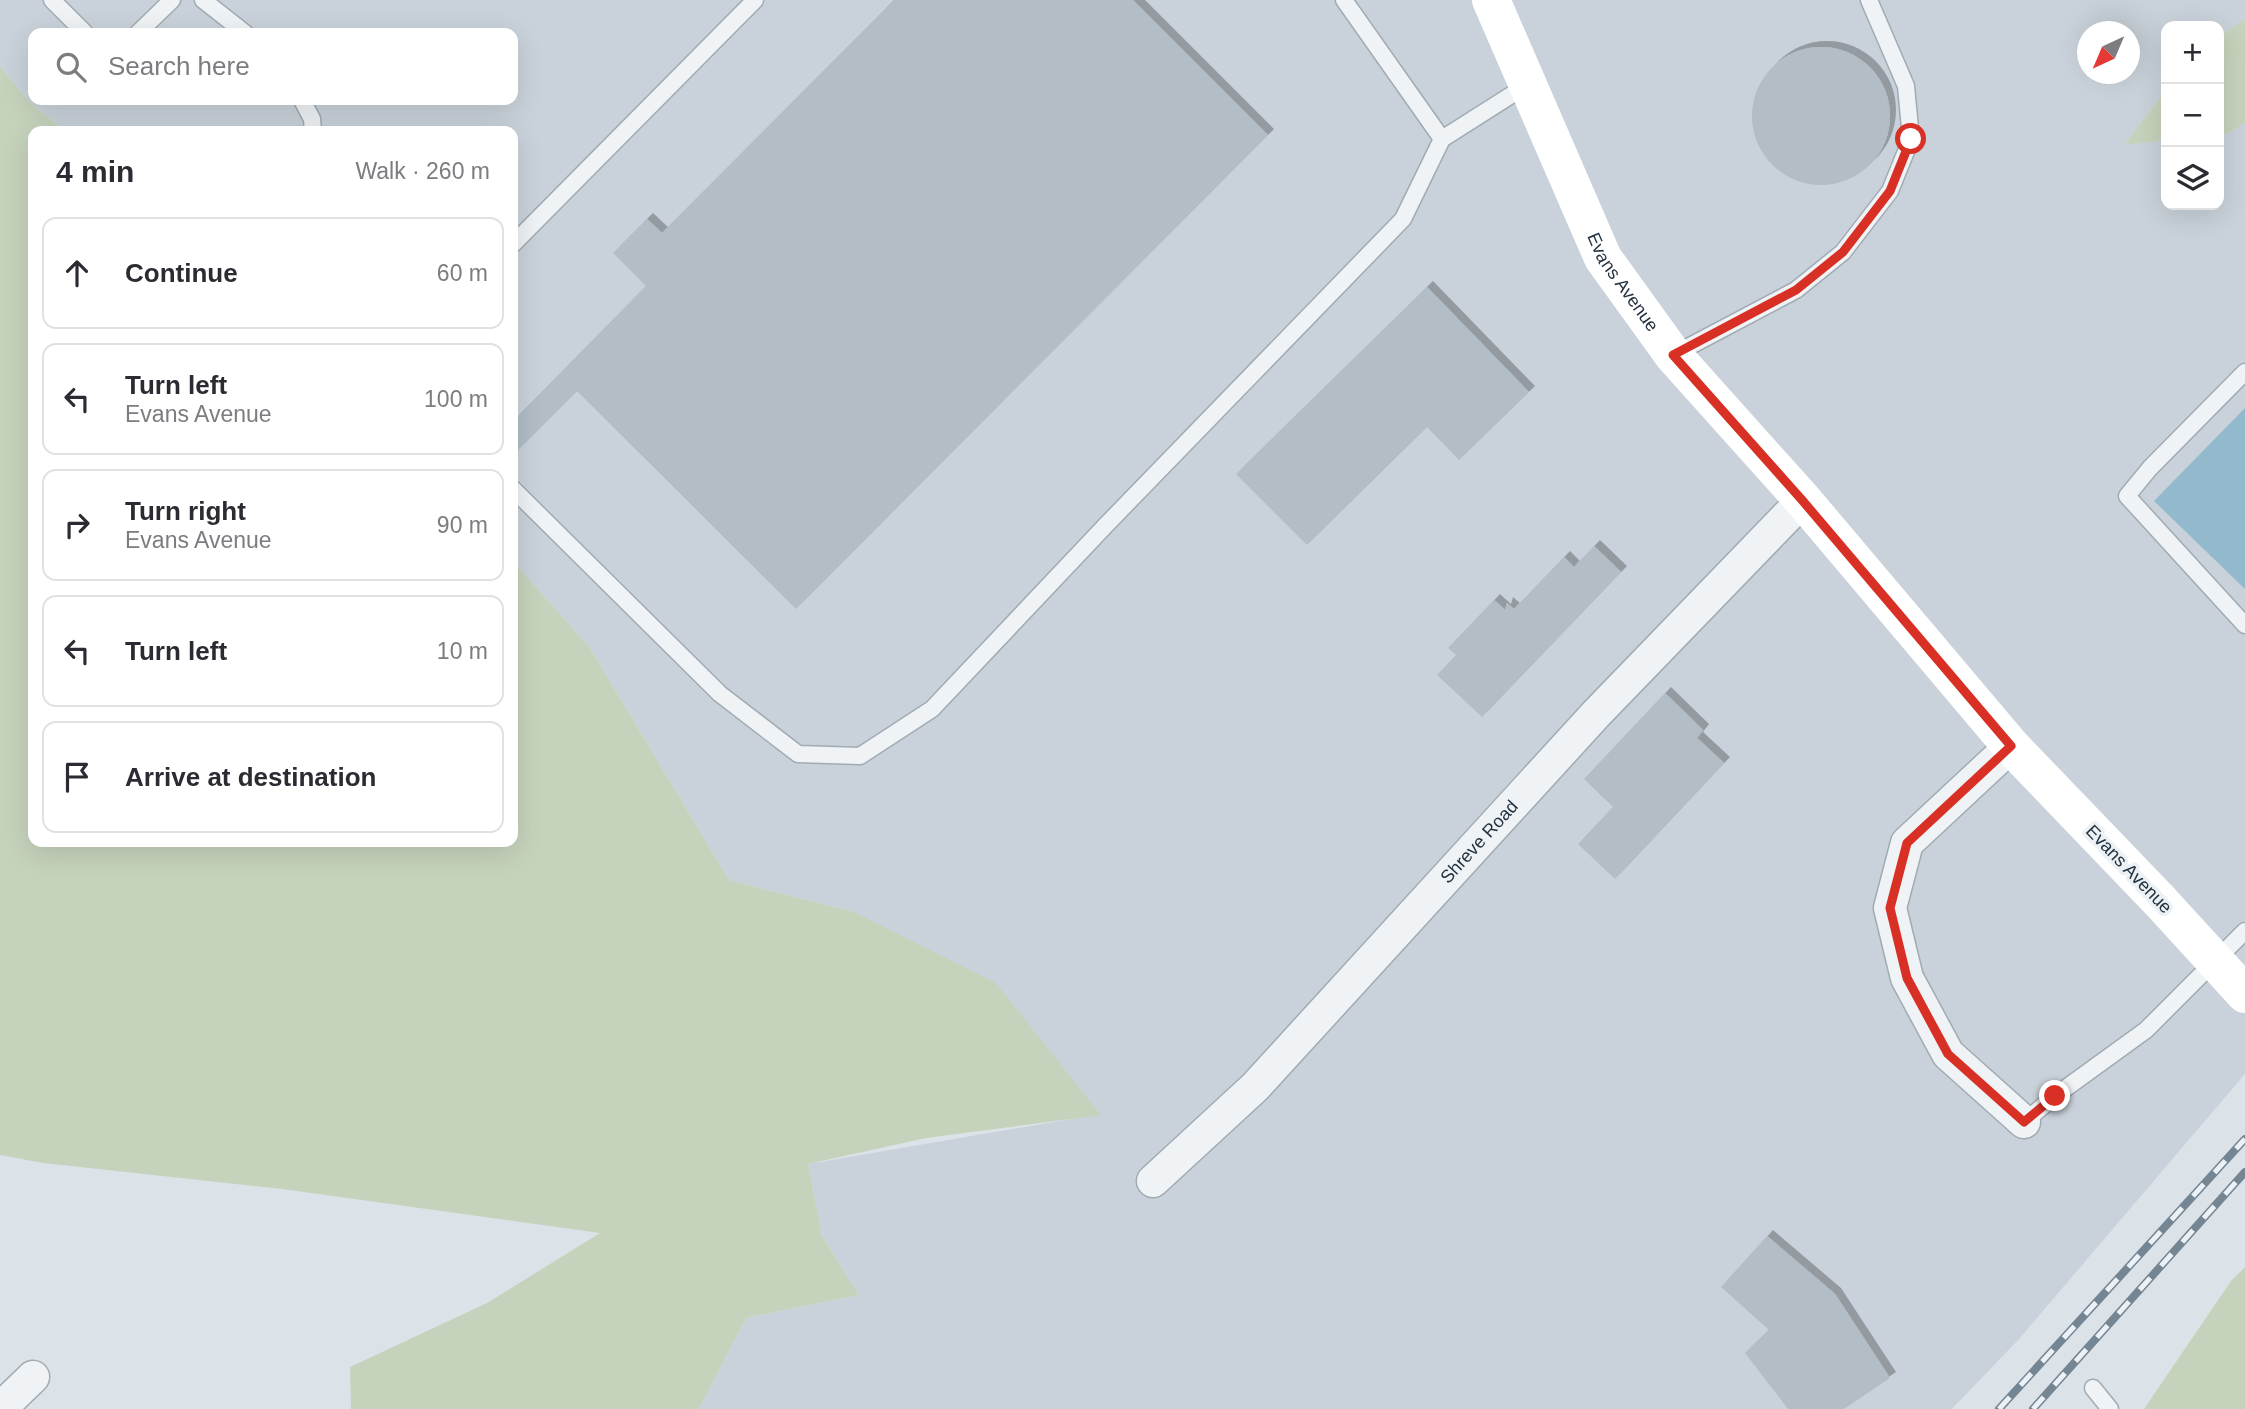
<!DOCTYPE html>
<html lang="en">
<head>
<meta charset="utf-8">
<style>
	body { margin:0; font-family:Helvetica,sans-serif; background:#f2f2f3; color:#2b2b33 }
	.controls { position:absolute; right:21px; top:21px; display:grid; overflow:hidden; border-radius:14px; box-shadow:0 7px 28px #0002 }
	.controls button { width:63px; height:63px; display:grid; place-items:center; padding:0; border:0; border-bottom:2px solid #e1e1e2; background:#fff; color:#2b2b33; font:35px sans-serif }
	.compass { position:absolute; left:2077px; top:21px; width:63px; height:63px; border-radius:50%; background:#fff; box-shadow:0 7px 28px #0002; rotate:224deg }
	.stop { position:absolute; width:21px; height:21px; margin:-16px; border:5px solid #d93025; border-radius:50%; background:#fff }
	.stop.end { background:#d93025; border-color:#fff; box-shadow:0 2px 7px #0008 }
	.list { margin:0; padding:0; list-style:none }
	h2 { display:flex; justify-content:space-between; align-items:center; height:91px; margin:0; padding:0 28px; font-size:30px }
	h2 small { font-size:23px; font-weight:400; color:#7c7c81 }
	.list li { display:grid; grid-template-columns:46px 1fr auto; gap:21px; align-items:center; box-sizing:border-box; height:112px; margin:0 14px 14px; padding:0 14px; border:2px solid #e1e1e2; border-radius:14px }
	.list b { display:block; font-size:26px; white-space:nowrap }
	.list p { margin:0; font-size:23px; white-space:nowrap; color:#7c7c81 }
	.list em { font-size:23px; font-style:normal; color:#7c7c81 }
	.icon { flex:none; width:38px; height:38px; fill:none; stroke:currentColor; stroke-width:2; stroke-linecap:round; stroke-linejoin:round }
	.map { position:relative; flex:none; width:2245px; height:1409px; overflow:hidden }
	.search { position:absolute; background:#fff; box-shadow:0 7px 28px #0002; left:28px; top:28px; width:490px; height:77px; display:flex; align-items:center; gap:18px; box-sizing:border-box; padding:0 24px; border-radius:14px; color:#7c7c81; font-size:26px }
	.panel { position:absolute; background:#fff; box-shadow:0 7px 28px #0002; left:28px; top:126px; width:490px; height:721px; border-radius:14px }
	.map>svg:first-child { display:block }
</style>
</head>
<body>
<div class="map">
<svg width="2245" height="1409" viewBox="0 0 2245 1409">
	<defs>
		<filter id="shadow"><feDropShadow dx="6" dy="-6" stdDeviation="0" flood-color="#0004"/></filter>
	</defs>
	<rect width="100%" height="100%" fill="#dce3e8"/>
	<path fill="#c9d2da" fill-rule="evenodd" d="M0 0H2245V19L2219 36V26H2166V90L2125 144 2166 140V205H2219V134L2228 133 2245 123V1074L2019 1339 1952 1409H699L746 1318 859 1295 822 1236 808 1164 1100 1114 854 912 729 880 590 648 513 561V131H65L30 103 0 66ZM2088 32H2130V74H2088ZM33 33H513V100H33Z"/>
	<path fill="#c6d3bc" d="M2245 19V123L2228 133 2219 134V36Z
		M0 66 30 103 65 131H33V842H513V561L590 648 729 880 854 912 996 983 1101 1115 926 1138 808 1164 822 1236 859 1295 746 1318 699 1409H351L350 1367 487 1303 600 1233 282 1189 43 1163 0 1155Z
		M2166 90V140L2124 145Z
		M2245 1267V1409H2144L2231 1281Z"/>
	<path fill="#92b9cc" d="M2245 408V589L2154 501Z"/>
	<path fill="#b2bdc5" filter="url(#shadow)" d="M894 0H1133L1268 135 796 609 577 391 518 450 513 445V421L646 286 613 253 647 219 662 233Z
		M1752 116a69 69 0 1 1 138 0a69 69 0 1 1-138 0Z
		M1427 287 1529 392 1459 460 1427 427 1307 545 1236 474Z
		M1594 546 1621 572 1482 717 1437 675 1456 655 1448 648 1494 600 1505 610 1507 603 1514 609 1564 557 1574 567Z
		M1665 693 1703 730 1697 738 1724 763 1615 879 1578 844 1613 807 1584 779Z
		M1767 1236 1835 1294 1890 1378 1844 1409H1788L1745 1353 1769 1330 1721 1287Z"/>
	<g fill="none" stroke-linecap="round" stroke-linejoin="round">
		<defs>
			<path id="lane" d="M52 0 85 33
				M203 0 245 33
				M1344 0 1442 139 1527 85
				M138 33 172 0
				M302 100 312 119 313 131
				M513 244 755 0
				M1673 355 1796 290 1843 252 1890 191 1911 139 1906 86 1869 0
				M2245 372 2150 468 2127 496 2245 625
				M513 489 720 694 798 754 860 756 932 709 1106 525 1403 219 1442 139
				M2024 1122 2055 1096 2146 1030 2245 931
				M2093 1388 2110 1409"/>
			<g id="street">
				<path d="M2011 746 1907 843 1890 908 1907 978 1948 1054 2024 1122"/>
				<path id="s1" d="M1153 1181 1255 1087 1596 714 1803 500"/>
				<path d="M0 1409 33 1377"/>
			</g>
		</defs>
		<use href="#lane" stroke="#a1abb2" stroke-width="19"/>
		<use href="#street" stroke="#a1abb2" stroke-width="35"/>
		<use href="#lane" stroke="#eff3f6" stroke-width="16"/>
		<use href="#street" stroke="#eff3f6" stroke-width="32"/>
		<path stroke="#fff" stroke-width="38" id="s2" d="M1491 0 1603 258 1673 355 1803 500 2011 746 2160 901"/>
		<defs>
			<path id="rail" d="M1999 1409 2245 1139
				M2033 1409 2245 1172"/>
		</defs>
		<use href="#rail" stroke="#748593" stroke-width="8"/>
		<use href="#rail" stroke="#ebf1f5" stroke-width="5" stroke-dasharray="16" stroke-linecap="butt"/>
		<path stroke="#fff" stroke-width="38" d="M2160 901 2245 994"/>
	</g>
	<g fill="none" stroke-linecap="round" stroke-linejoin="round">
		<path stroke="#d93025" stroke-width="9" d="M1911 139 1890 191 1843 252 1796 290 1673 355 1802 500 2011 746 1907 843 1890 908 1907 978 1948 1054 2024 1122 2055 1096"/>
	</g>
	<g text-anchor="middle" stroke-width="7" stroke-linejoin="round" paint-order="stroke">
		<g font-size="18" fill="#243340" stroke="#ebf1f5">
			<text dy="6" stroke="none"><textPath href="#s2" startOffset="312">Evans Avenue</textPath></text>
			<text dy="6" stroke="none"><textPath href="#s1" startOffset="471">Shreve Road</textPath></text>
			<text transform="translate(2129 869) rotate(46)" y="6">Evans Avenue</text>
		</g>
	</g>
</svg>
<div class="controls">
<button>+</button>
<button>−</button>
<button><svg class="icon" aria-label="layers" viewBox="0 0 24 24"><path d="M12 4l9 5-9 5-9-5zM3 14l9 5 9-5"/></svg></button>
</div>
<svg class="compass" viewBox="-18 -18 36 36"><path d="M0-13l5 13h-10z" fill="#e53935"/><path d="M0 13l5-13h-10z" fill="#7c7c81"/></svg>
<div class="stop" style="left:1911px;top:139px"></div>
<div class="stop end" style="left:2055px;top:1096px"></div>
<div class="search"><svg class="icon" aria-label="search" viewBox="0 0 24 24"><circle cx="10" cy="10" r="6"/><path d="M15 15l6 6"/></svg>Search here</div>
<section class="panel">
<h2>4 min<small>Walk · 260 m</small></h2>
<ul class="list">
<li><svg class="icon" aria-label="ahead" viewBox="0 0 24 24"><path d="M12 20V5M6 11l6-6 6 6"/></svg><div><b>Continue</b></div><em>60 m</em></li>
<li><svg class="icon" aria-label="left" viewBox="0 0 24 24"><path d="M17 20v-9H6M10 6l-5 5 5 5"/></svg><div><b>Turn left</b><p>Evans Avenue</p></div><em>100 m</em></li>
<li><svg class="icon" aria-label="right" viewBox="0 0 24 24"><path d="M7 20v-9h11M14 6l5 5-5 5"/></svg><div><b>Turn right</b><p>Evans Avenue</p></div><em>90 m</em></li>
<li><svg class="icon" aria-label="left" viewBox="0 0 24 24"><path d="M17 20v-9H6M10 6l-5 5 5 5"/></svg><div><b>Turn left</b></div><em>10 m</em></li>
<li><svg class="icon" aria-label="arrive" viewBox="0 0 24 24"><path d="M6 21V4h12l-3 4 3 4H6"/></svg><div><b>Arrive at destination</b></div></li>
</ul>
</section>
</div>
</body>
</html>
